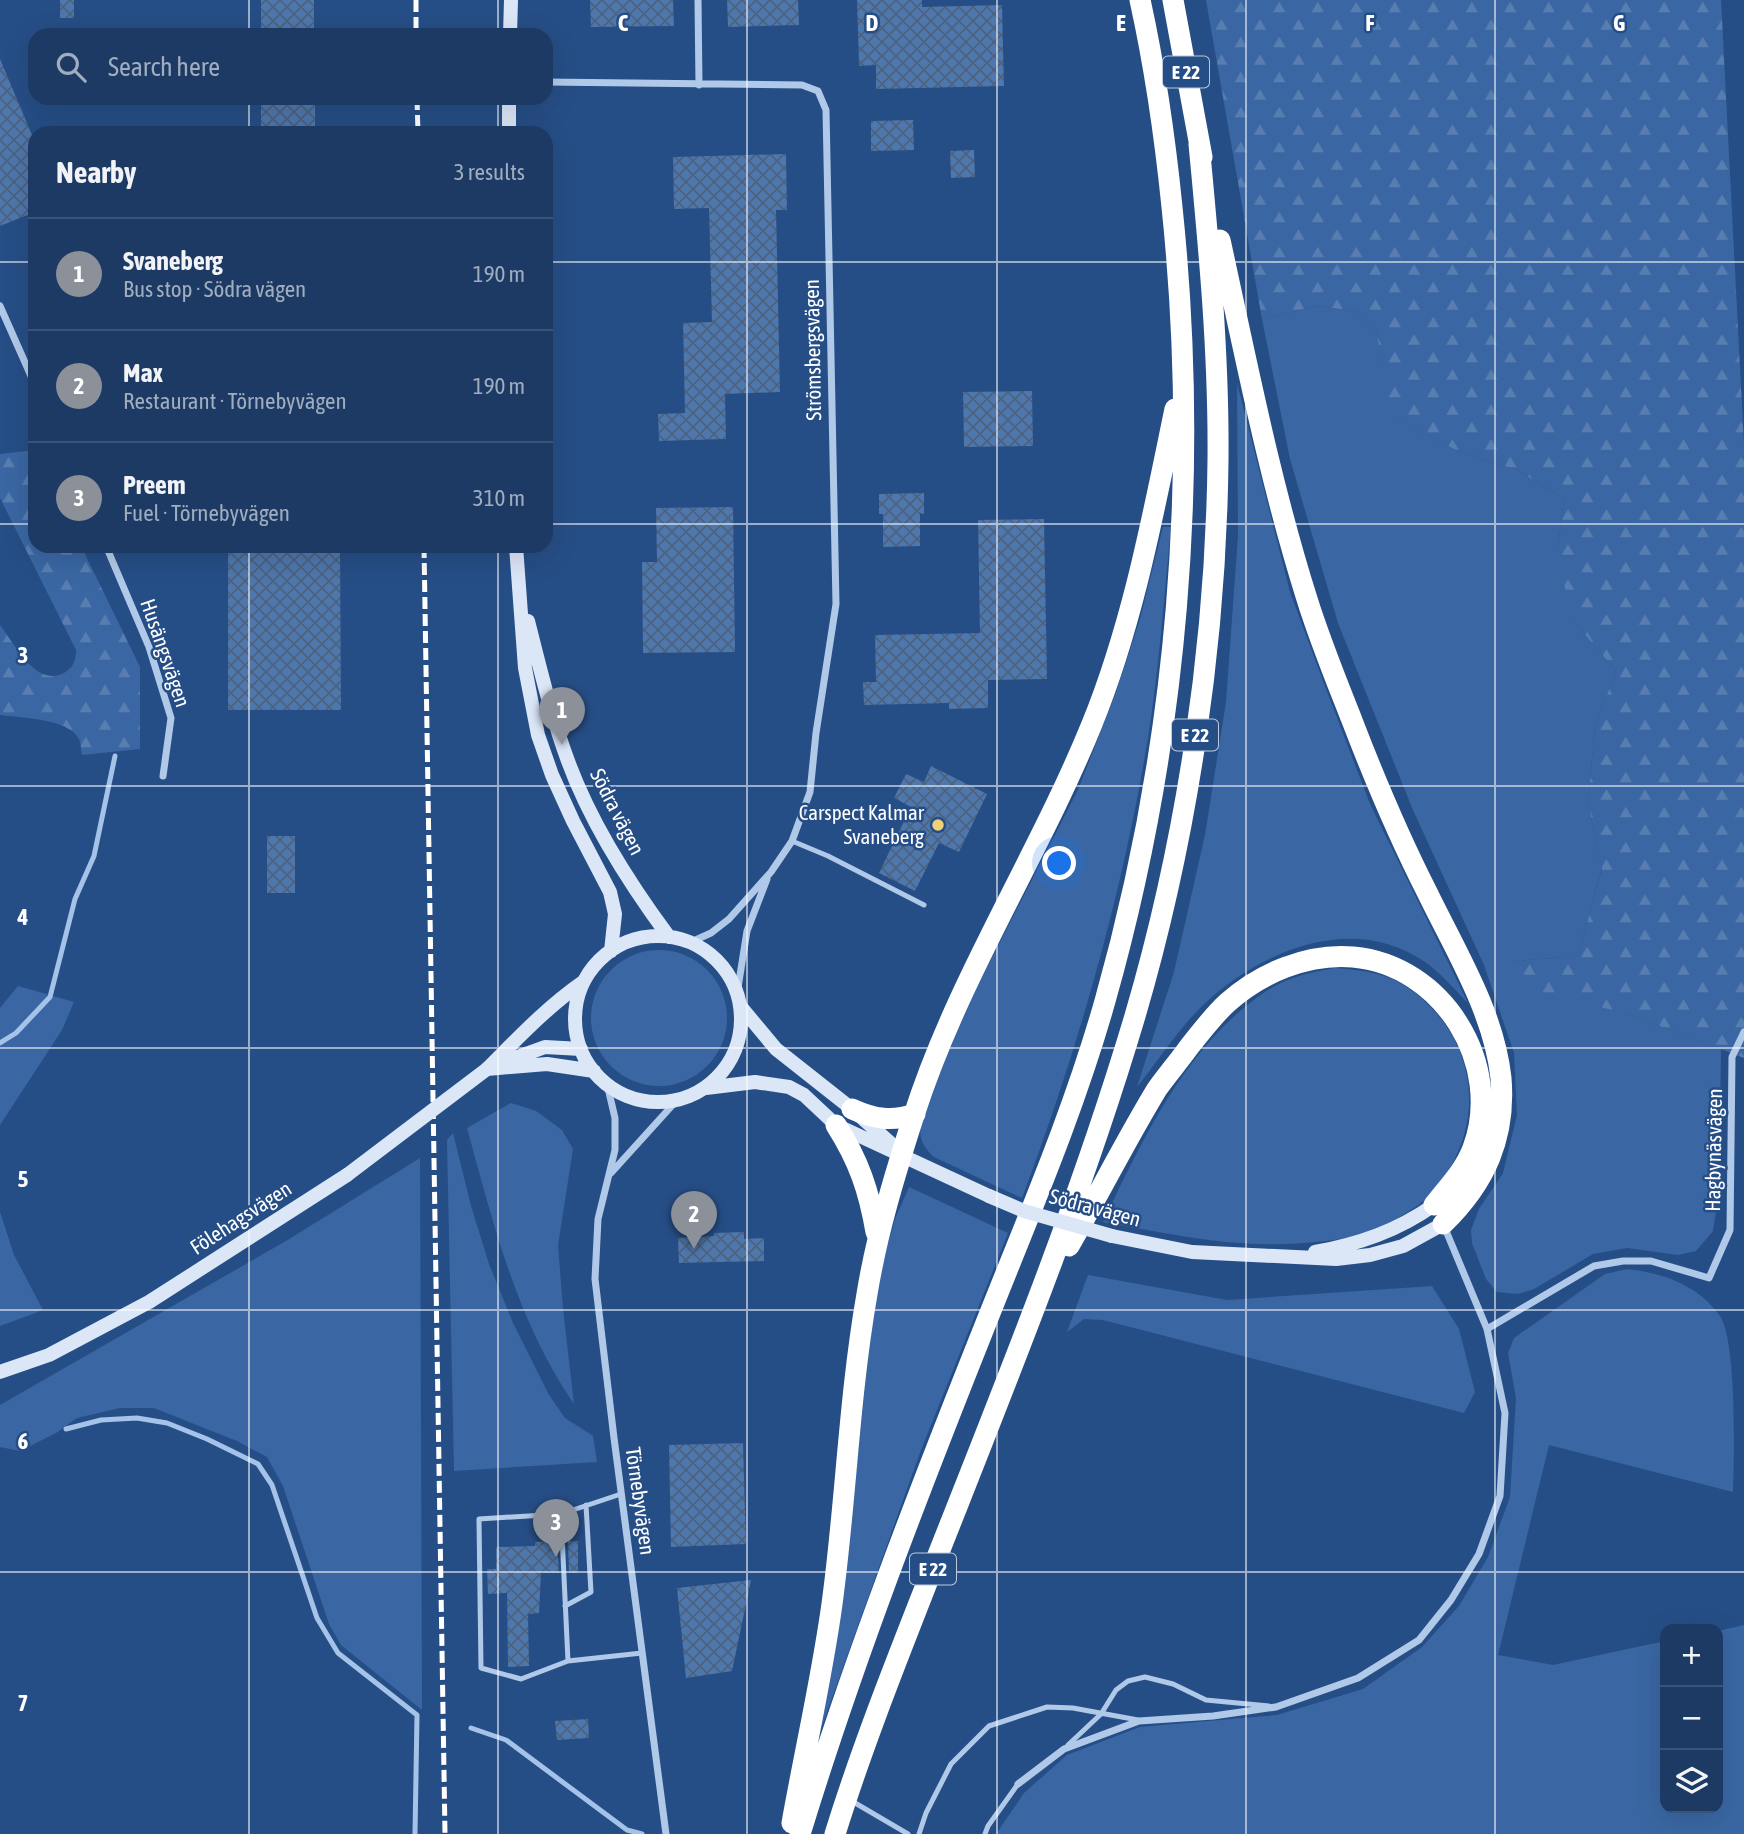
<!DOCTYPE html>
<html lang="en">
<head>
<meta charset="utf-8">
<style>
	body { margin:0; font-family:"Asap Condensed",sans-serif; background:#25416a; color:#f1f3f6 }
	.controls { position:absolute; right:21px; bottom:21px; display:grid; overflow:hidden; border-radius:14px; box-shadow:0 7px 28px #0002 }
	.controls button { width:63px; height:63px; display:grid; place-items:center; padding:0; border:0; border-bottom:2px solid #3a5478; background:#1c3a64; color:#f1f3f6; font:35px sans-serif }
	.you { position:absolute; left:1060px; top:864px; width:24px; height:24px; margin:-18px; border:5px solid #fff; border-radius:50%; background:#1a73e8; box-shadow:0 0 0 10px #1a73e833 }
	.badge { display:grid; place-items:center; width:46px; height:46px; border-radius:50%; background:#8c9099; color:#fff; font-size:23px; font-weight:700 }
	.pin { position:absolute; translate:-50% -58px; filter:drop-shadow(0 2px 4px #0008) }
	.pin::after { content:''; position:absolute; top:37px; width:24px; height:21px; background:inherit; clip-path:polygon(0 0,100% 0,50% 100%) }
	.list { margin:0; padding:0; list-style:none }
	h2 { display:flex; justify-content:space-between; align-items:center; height:91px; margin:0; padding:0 28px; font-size:30px }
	h2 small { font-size:23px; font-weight:400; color:#a0adbf }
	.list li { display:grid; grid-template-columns:46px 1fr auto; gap:21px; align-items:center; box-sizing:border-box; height:112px; padding:0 28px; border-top:2px solid #3a5478 }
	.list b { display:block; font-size:26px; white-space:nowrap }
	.list p { margin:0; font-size:23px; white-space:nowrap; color:#a0adbf }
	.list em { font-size:23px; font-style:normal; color:#a0adbf }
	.icon { flex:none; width:38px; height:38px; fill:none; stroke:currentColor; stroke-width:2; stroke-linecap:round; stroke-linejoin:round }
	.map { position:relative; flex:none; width:1744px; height:1834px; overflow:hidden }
	.search { position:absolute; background:#1c3a64; box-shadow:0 7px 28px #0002; left:28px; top:28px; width:525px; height:77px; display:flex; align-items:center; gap:18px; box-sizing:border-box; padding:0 24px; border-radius:21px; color:#a0adbf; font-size:26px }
	.panel { position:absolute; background:#1c3a64; box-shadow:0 7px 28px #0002; left:28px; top:126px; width:525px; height:427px; border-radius:21px }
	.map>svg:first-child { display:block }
</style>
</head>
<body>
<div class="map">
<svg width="1744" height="1834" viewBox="0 0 1744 1834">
	<defs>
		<pattern id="forest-firs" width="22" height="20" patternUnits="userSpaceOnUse" patternTransform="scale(1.75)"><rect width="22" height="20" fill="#3a67a3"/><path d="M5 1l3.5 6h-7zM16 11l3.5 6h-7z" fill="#587eb1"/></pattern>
		<pattern id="building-cross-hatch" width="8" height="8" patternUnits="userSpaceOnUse" patternTransform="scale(1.75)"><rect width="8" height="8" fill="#4e77ae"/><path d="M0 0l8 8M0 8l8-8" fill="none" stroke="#4d627d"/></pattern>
	</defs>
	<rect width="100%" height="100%" fill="#264e86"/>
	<path fill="#3a67a3" d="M1316 306 1356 311 1376 330 1392 417 1456 450 1517 470 1564 498 1558 546 1576 624 1616 671 1595 726 1588 803 1602 867 1579 952C1559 962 1535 956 1513 963L1626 1013 1721 1049 1719 1192 1713 1231 1696 1251 1678 1255 1627 1248 1593 1254 1534 1289 1518 1294 1497 1292 1486 1279 1472 1243 1471 1230 1479 1209 1503 1173 1517 1115 1514 1053 1484 965 1413 810 1338 623 1290 459 1262 319Z
		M1237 383 1290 592 1323 681 1370 804 1468 1003C1454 989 1440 972 1425 962 1351 911 1258 952 1201 1007 1177 1031 1158 1061 1137 1087L1174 972 1205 835 1226 702 1238 536Z
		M1163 527H1171C1164 597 1159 668 1148 738 1122 896 1078 1049 1022 1198L934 1157C920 1144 919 1136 921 1117L964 1012 1078 790 1116 692 1140 619Z
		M591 1018a68 68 0 1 1 136 0a68 68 0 1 1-136 0Z
		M1335 968C1358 970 1382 972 1402 984 1461 1020 1486 1091 1457 1154 1450 1170 1441 1186 1427 1198 1405 1217 1374 1231 1347 1238 1336 1240 1325 1241 1315 1242 1241 1250 1176 1235 1103 1222 1143 1139 1186 1045 1265 992 1285 978 1311 972 1335 968Z
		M18 986 74 1002 62 1030 0 1125V1008Z
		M511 1103 536 1111 562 1130 573 1149 558 1245 563 1309 574 1404C517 1321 493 1223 467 1128Z
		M453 1133 471 1206 489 1264 513 1323 549 1395 565 1418 593 1436 597 1462 454 1471 447 1140Z
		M420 1158 422 1710 341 1645 329 1624 283 1486 267 1457 237 1441 154 1408H120L77 1418 56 1433 20 1451 0 1447V1405L286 1241Z
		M909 1187 1008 1233 921 1450 821 1729 844 1593 871 1326 883 1261 895 1219Z
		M0 1212 14 1255 43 1310 0 1326Z
		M1627 1269C1663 1273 1698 1285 1720 1316 1737 1342 1734 1458 1733 1492L1549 1445 1498 1655 1553 1665 1665 1641V1808H1718V1631L1744 1625V1834H996L1024 1793 1067 1755 1140 1727 1277 1715 1363 1689 1422 1647 1459 1606 1488 1557 1510 1497 1516 1398 1508 1353 1514 1338 1605 1274Z
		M1088 1275 1227 1300 1432 1286 1459 1329 1475 1392 1464 1413 1103 1320 1084 1319 1067 1332Z"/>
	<path fill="url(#forest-firs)" d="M1206 0H1721L1744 445V1058L1626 1013 1517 988 1506 974 1513 963C1535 956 1559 962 1579 952L1602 868 1588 803 1595 726 1616 671 1576 624 1562 578 1558 546 1564 498 1517 470 1456 450 1391 417 1376 330 1356 311 1316 306 1262 319Z
		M35 450V546H81L140 667V749L82 755C81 750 81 743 79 739 68 718 21 718 0 715V625C14 643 36 688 64 673 74 667 76 660 76 650L0 498V454Z"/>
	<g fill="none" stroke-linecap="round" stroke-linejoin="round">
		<path stroke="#a5c3e9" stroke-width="5" d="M0 1043 16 1033 50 997 75 899 94 856 115 756
			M66 1429 101 1420 137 1418 167 1423 207 1439 258 1464 272 1485 317 1618 338 1653 417 1715 415 1834
			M471 1728 506 1740 627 1830 642 1834"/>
	</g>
	<path fill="url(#building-cross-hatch)" d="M60 0H74V18H60Z
		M261 0H314V35H261Z
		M590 0H673L674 26 591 27Z
		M727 0H798L799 25 728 27Z
		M857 0H922V7L1002 5 1004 86 876 89V65L859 66Z
		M0 59 35 142V212L0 226Z
		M261 98H315V133H261Z
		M913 120 914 150 871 151V121Z
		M974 150 975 177 951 178 950 151Z
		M786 154 787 210H776L780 392 725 394 726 439 659 441 658 414 685 413 683 323 712 322 709 208 674 209 673 157Z
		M1032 391 1033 446 964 447 963 392Z
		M924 493V514L920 513V546L883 547V514H879V494Z
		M733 507 735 652 643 653 642 562H657L656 508Z
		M1044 519 1047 679 988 680V708L949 709V703L864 705 863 682H876L875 635 980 633 978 520Z
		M228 546H340L341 710H228Z
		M931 766 987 794 959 852 939 843 915 891 879 873 911 807 894 798 906 774 924 782Z
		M267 836H295V893H267Z
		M744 1232V1239L764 1238V1261L679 1263 678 1238 714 1236V1233Z
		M743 1443 746 1544 671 1547 669 1445Z
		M557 1541 559 1573H541L539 1613 528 1614 529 1666 508 1667 507 1593 488 1594 487 1569H496V1547L535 1546V1542Z
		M568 1541H578V1573H569Z
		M751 1580 732 1671 686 1678 677 1588Z
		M588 1719 589 1738 557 1740 555 1721Z"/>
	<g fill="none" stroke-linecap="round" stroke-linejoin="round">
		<path stroke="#b1c9e8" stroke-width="5" d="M792 841 828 856 924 905
			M621 1494 561 1514 568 1661 642 1653
			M561 1514 479 1519 481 1668 521 1679 568 1661
			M565 1606 591 1592 586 1505
			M1068 1745 1101 1714 1116 1690 1128 1681 1145 1677 1173 1684 1206 1700 1269 1706
			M850 1800 908 1834
			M919 1834 926 1813 951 1764 989 1726 1047 1707 1073 1708 1138 1720
			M985 1834 988 1826 1018 1784"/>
		<path stroke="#b1c9e8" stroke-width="7" d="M698 0 699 85
			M546 82 802 85 818 91 826 110 836 604 816 733 810 792 792 841 771 872 729 919 711 933 691 942
			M0 306 35 385
			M106 546 149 647 171 718 163 776
			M737 994 747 931 767 879
			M607 1084 615 1118V1150L598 1219 595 1279 614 1438 666 1834
			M611 1173 678 1099
			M1487 1329 1594 1266 1623 1261H1651L1709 1278 1730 1230 1732 1057 1744 1032
			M1018 1784 1064 1749 1139 1721 1213 1716 1276 1707 1358 1678 1419 1640 1451 1600 1479 1554 1500 1496 1505 1413 1487 1329 1444 1226"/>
		<path stroke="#dbe6f7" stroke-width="14" d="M510 35 511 0
			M509 98V133
			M516 546 525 668 538 735 552 775 573 821 610 892 615 914 611 951
			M528 621C540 668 551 715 568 761 591 824 629 883 669 937
			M575 1019a83 83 0 1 1 166 0a83 83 0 1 1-166 0Z
			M741 1007 776 1049 852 1109 896 1148
			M501 1063 545 1047 581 1049
			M487 1069C518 1038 547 1007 583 982
			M487 1069 547 1064 594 1071
			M706 1088 755 1082 789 1087 804 1095 836 1125 989 1196
			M1112 1236 1192 1252 1336 1259 1370 1255 1403 1246 1443 1224
			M1315 1252C1359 1244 1397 1231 1434 1205
			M0 1372 49 1355 149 1302 347 1175"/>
		<path stroke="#fff" stroke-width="21" d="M1173 0 1202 157
			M1220 240C1246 359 1270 482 1307 599 1320 641 1337 682 1353 723 1375 780 1399 837 1427 892 1455 950 1494 1012 1501 1078 1506 1138 1485 1183 1443 1224
			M852 1109C874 1119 892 1122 915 1114
			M836 1125C859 1161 869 1191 876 1232
			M1069 1246C1099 1194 1126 1140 1157 1089 1167 1075 1179 1061 1189 1047 1201 1032 1213 1016 1227 1003 1260 973 1308 953 1353 957 1443 965 1504 1064 1473 1148 1465 1170 1448 1187 1434 1205
			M792 1823C805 1750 822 1677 832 1604 846 1501 849 1397 867 1294 877 1233 895 1174 914 1115 958 978 1038 857 1092 724 1133 623 1153 515 1175 409
			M800 1834C853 1661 919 1491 986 1323 1028 1217 1074 1111 1105 1001 1178 743 1200 474 1172 207 1165 138 1155 68 1140 0
			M835 1834C863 1744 898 1657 932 1570 1004 1387 1079 1204 1135 1016 1187 839 1216 645 1218 460 1219 354 1209 249 1199 144"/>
		<path stroke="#fff" stroke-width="5" stroke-dasharray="12 5" stroke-linecap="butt" d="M416 0V35
			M417 98 418 133
			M424 546 445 1834"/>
		<path stroke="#dbe6f7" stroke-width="14" d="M347 1175 487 1069
			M989 1196 1024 1211 1112 1236"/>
	</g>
	<path fill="none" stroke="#fff" stroke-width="2" stroke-opacity="0.55" d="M249 0V35M498 0V35M747 0V1834M997 0V1834M1246 0V1834M1495 0V1834M249 98V133M498 98V133M0 262H35M546 262H1744M0 524H35M546 524H1744M249 546V1834M498 546V1834M0 786H1744M0 1048H1744M0 1310H1744M0 1572H1744"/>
	<circle fill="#f2d075" stroke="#264e86" stroke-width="2.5" cx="938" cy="825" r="7"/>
	<g text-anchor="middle" stroke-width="5" stroke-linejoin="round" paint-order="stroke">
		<g fill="#264e86" stroke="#becadb" stroke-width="2">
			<rect x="1163" y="56.5" width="46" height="31" rx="5"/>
			<rect x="1172" y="719.5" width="46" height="31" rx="5"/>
			<rect x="910" y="1553.5" width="46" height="31" rx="5"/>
		</g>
		<g font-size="19" font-weight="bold" fill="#fff">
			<text x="1186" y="79">E 22</text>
			<text x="1195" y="742">E 22</text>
			<text x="933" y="1576">E 22</text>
		</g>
		<g font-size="21" fill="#fff" stroke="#264e86">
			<text transform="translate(813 350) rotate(-91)" y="7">Strömsbergsvägen</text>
			<text transform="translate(165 653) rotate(71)" y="7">Husängsvägen</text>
			<text transform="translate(617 812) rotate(63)" y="7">Södra vägen</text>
			<text transform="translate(1714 1150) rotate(-89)" y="7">Hagbynäsvägen</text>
			<text transform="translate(1095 1208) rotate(15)" y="7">Södra vägen</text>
			<text transform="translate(241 1218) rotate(-33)" y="7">Fölehagsvägen</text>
			<text transform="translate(640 1501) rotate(82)" y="7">Törnebyvägen</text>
		</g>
		<g font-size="21" fill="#fff" stroke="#264e86" text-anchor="end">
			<text x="924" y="820">Carspect Kalmar<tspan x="924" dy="24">Svaneberg</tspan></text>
		</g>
	</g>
	<g font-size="23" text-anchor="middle" font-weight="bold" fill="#fff" stroke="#264e86" stroke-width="5" stroke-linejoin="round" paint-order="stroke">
		<text x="623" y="31">C</text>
		<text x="872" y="31">D</text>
		<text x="1121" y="31">E</text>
		<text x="1370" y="31">F</text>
		<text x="1619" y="31">G</text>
		<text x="23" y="663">3</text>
		<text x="23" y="925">4</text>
		<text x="23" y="1187">5</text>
		<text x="23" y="1449">6</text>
		<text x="23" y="1711">7</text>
	</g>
</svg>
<div class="controls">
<button>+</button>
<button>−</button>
<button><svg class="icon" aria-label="layers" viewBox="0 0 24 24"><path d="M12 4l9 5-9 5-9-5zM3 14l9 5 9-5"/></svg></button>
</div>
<div class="you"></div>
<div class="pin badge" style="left:562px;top:745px">1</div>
<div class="pin badge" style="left:694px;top:1249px">2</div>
<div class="pin badge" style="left:556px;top:1557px">3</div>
<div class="search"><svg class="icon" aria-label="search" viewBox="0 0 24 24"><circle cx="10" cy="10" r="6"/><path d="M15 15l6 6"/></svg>Search here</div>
<section class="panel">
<h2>Nearby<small>3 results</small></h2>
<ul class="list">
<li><span class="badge">1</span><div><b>Svaneberg</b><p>Bus stop · Södra vägen</p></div><em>190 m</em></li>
<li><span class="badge">2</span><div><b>Max</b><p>Restaurant · Törnebyvägen</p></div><em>190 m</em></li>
<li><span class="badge">3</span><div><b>Preem</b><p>Fuel · Törnebyvägen</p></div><em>310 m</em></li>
</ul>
</section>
</div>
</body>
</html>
